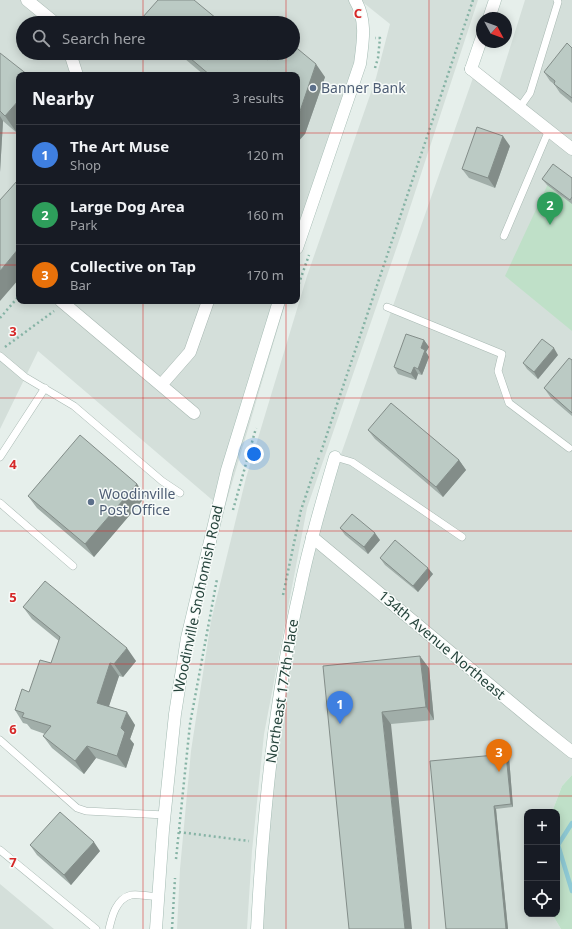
<!DOCTYPE html>
<html lang="en">
<head>
<meta charset="utf-8">
<style>
	body { margin:0; font-family:"Noto Sans",sans-serif; background:#242831; color:#f1f3f6 }
	.controls { position:absolute; right:12px; bottom:12px; display:grid; overflow:hidden; border-radius:8px; box-shadow:0 2px 10px #0003 }
	.controls button { width:36px; height:36px; display:grid; place-items:center; padding:0; border:0; border-bottom:1px solid #363941; background:#171b24; color:#f1f3f6; font:20px sans-serif }
	.compass { position:absolute; left:476px; top:12px; width:36px; height:36px; border-radius:50%; background:#171b24; box-shadow:0 2px 10px #0003; rotate:131deg }
	.you { position:absolute; left:254px; top:454px; width:14px; height:14px; margin:-10px; border:3px solid #fff; border-radius:50%; background:#1a73e8; box-shadow:0 0 0 6px #1a73e833 }
	.badge { display:grid; place-items:center; width:26px; height:26px; border-radius:50%; background:#0f766e; color:#fff; font-size:13px; font-weight:700 }
	.pin { position:absolute; translate:-50% -33px; filter:drop-shadow(0 1px 2px #0008) }
	.pin::after { content:''; position:absolute; top:21px; width:14px; height:12px; background:inherit; clip-path:polygon(0 0,100% 0,50% 100%) }
	.list { margin:0; padding:0; list-style:none }
	h2 { display:flex; justify-content:space-between; align-items:center; height:52px; margin:0; padding:0 16px; font-size:17px }
	h2 small { font-size:13px; font-weight:400; color:#9ea1a6 }
	.list li { display:grid; grid-template-columns:26px 1fr auto; gap:12px; align-items:center; box-sizing:border-box; height:60px; padding:0 16px; border-top:1px solid #363941 }
	.list b { display:block; font-size:15px; white-space:nowrap }
	.list p { margin:0; font-size:13px; white-space:nowrap; color:#9ea1a6 }
	.list em { font-size:13px; font-style:normal; color:#9ea1a6 }
	.icon { flex:none; width:22px; height:22px; fill:none; stroke:currentColor; stroke-width:2; stroke-linecap:round; stroke-linejoin:round }
	.map { position:relative; flex:none; width:572px; height:929px; overflow:hidden }
	.search { position:absolute; background:#171b24; box-shadow:0 2px 10px #0003; left:16px; top:16px; width:284px; height:44px; display:flex; align-items:center; gap:10px; box-sizing:border-box; padding:0 14px; border-radius:22px; color:#9ea1a6; font-size:15px }
	.panel { position:absolute; background:#171b24; box-shadow:0 2px 10px #0003; left:16px; top:72px; width:284px; height:232px; border-radius:8px }
	.map>svg:first-child { display:block }
</style>
</head>
<body>
<div class="map">
<svg width="572" height="929" viewBox="0 0 572 929">
	<rect width="100%" height="100%" fill="#e6efeb"/>
	<path fill="#d4dfda" fill-rule="evenodd" d="M0 0H353L367 25 297 264V75H19V301H286L224 510 38 351 0 429ZM23 23H293V53H23Z
		M360 0H478L402 232 307 508 264 734 252 851 247 929H177L180 869 191 751 211 621 246 478 307 276 376 78 390 24Z
		M525 0H572V775L562 786 552 812H527V914H552L561 929H257L262 834 312 537 475 72 497 89Z
		M0 884 54 929H0Z"/>
	<path fill="#bfe0c8" d="M555 175 572 187V331L505 276 547 186Z
		M572 775V929H561L552 914H557V812H552L562 786Z"/>
	<g fill="none" stroke-linecap="round" stroke-linejoin="round">
		<path stroke="#8ec9d4" stroke-width="4.5" d="M572 823 558 845 572 891"/>
		<defs>
			<path id="lane" d="M520 107 530 93 558 2 557 0
				M504 236 549 130
				M387 307 502 354 498 371 509 403 569 448
				M0 356 25 377 74 406 162 481 180 493
				M0 457 45 388
				M335 457 352 462 462 537
				M0 503 73 566
				M0 740 77 808 86 811 165 815
				M0 850 96 929
				M109 929C112 916 116 899 131 895 139 894 150 896 158 897"/>
			<path id="street" d="M27 0 55 23
				M70 53 77 75
				M471 69 572 149
				M61 301 194 413
				M162 384 190 352 208 301
				M312 537 532 720 572 752"/>
			<path id="secondary" d="M489 18 495 0
				M471 69 482 37
				M297 248 360 64C363 42 367 20 355 0
				M156 929 163 830 175 714 187 638 227 470 279 301
				M257 929C263 815 274 701 300 589 309 544 322 501 335 457"/>
		</defs>
		<use href="#lane" stroke="#a8b8b2" stroke-width="8"/>
		<use href="#street" stroke="#a8b8b2" stroke-width="13"/>
		<use href="#secondary" stroke="#a4bbb3" stroke-width="13"/>
		<path stroke="#86b3a5" stroke-width="2.5" stroke-dasharray="2 3" stroke-linecap="butt" d="M375 68 378 58 380 38H375
			M297 289 309 255
			M0 318 19 296
			M5 347 54 311
			M321 452 473 0
			M233 510 256 428
			M283 595 301 510 319 457
			M179 832 249 841
			M176 859 190 724 217 579
			M172 929 175 878"/>
		<use href="#lane" stroke="#fff" stroke-width="7"/>
		<use href="#street" stroke="#fff" stroke-width="12"/>
		<use href="#secondary" stroke="#fff" stroke-width="12"/>
	</g>
	<path fill="#a1aea9" d="M572 48V103L560 93 554 84 550 81 544 72Z
		M0 53 17 133 3 121 0 172Z
		M178 53H259L268 60 325 77 305 134 297 75H204Z
		M510 146 495 188 469 178 462 169Z
		M572 178V204L547 185 542 179Z
		M424 340 429 347 426 352 429 357 422 375 418 374 416 380 398 374 394 367Z
		M558 355 538 379 527 369 523 363Z
		M572 360V416L551 398 544 388Z
		M368 430 459 460 466 470 443 497 375 439Z
		M137 484 146 496 94 557 37 508 28 496Z
		M340 528 380 540 368 554 345 535Z
		M380 558 433 574 418 592 385 565Z
		M23 607 136 661 123 677 119 676 109 706 135 725 130 739 134 744 126 768 96 758 84 774 52 748 43 736 45 734 31 729 27 724 23 723 15 710 51 663 59 641 32 619Z
		M323 666 429 668 434 720 391 724Z
		M509 757 513 807 496 809 508 929H446Z
		M30 845 100 851 71 885 37 855Z"/>
	<path fill="#838d89" d="M316 64 325 77 305 134 297 143V120Z
		M19 100V131L17 133 5 116Z
		M0 116 3 121 0 172Z
		M503 136 510 146 495 188 488 178Z
		M19 248V279L0 301V271Z
		M424 340 429 347 426 352 429 357 422 375 418 369 421 348Z
		M554 348 558 355 538 379 534 372Z
		M414 367 418 374 416 380 411 374Z
		M459 460 466 470 443 497 436 487Z
		M137 484 146 496 94 557 85 544Z
		M375 533 380 540 368 554 364 547Z
		M428 568 433 574 418 592 413 586Z
		M127 648 136 661 123 677 114 664Z
		M420 656 429 668 434 720 426 707Z
		M110 663 119 676 106 715 97 703Z
		M127 712 135 725 130 739 134 744 126 768 117 756 121 728Z
		M382 712 391 724 412 929H405Z
		M87 746 96 758 84 774 75 761Z
		M506 754 509 757 513 807 511 804Z
		M494 806 496 809 508 929H506Z
		M94 842 100 851 71 885 64 875Z"/>
	<path fill="#bbcac4" stroke="#838d89" d="M158 0H194L222 23H148L142 18Z
		M567 43 572 48V98L554 84 555 81 544 72Z
		M293 45 316 64 297 120V75H210L184 53H259L268 60 273 53H293Z
		M0 53 28 75H19V100L5 116 0 111Z
		M477 127 503 136 488 178 462 169Z
		M19 161V248L0 271V200L17 181 18 162Z
		M553 164 572 178V197L570 200 542 179Z
		M406 334 424 340 421 348 425 350 418 369 414 367 411 374 394 367Z
		M542 339 554 348 534 372 523 363Z
		M569 358 572 360V413L544 388Z
		M391 403 459 460 436 487 368 430Z
		M80 435 137 484 85 544 28 496Z
		M352 514 375 533 364 547 340 528Z
		M395 540 428 568 413 586 380 558Z
		M45 581 127 648 114 664 110 663 97 703 127 712 121 728 125 732 117 756 87 746 75 761 43 736 51 726 22 717 24 713 15 710 22 689 29 692 40 660 51 663 60 637 23 607Z
		M420 656 426 707 382 712 405 929H349L323 666Z
		M506 754 511 804 494 806 506 929H446L430 761Z
		M60 812 94 842 64 875 30 845Z"/>
	<path fill="none" stroke="#d62828" stroke-width="1" stroke-opacity="0.55" d="M143 0V23M286 0V23M429 0V929M143 53V75M286 53V75M0 133H19M297 133H572M0 265H19M297 265H572M143 301V929M286 301V929M0 398H572M0 531H572M0 664H572M0 796H572"/>
	<g fill="#5c6f8a" stroke="#f7fbf9" stroke-width="1.5">
		<circle cx="313" cy="88" r="4"/>
		<circle cx="91" cy="502" r="4"/>
	</g>
	<g text-anchor="middle" stroke-width="3" stroke-linejoin="round" paint-order="stroke">
		<g font-size="14" fill="#4e5e75" stroke="#f7fbf9" text-anchor="start">
			<text x="321" y="93">Banner Bank</text>
			<text x="99" y="499">Woodinville<tspan x="99" dy="16">Post Office</tspan></text>
		</g>
		<g font-size="14" fill="#24423a" stroke="#f7fbf9">
			<text transform="translate(198 599) rotate(-78)" y="5">Woodinville Snohomish Road</text>
			<text transform="translate(442 645) rotate(40)" y="5">134th Avenue Northeast</text>
			<text transform="translate(282 691) rotate(-81)" y="5">Northeast 177th Place</text>
		</g>
	</g>
	<g font-size="13" text-anchor="middle" font-weight="bold" fill="#d62828" stroke="#f7fbf9" stroke-width="3" stroke-linejoin="round" paint-order="stroke">
		<text x="358" y="18">C</text>
		<text x="13" y="336">3</text>
		<text x="13" y="469">4</text>
		<text x="13" y="602">5</text>
		<text x="13" y="734">6</text>
		<text x="13" y="867">7</text>
	</g>
</svg>
<div class="controls">
<button>+</button>
<button>−</button>
<button><svg class="icon" aria-label="locate" viewBox="0 0 24 24"><circle cx="12" cy="12" r="6"/><path d="M12 2v4M12 18v4M2 12h4M18 12h4"/></svg></button>
</div>
<svg class="compass" viewBox="-18 -18 36 36"><path d="M0-13l5 13h-10z" fill="#e53935"/><path d="M0 13l5-13h-10z" fill="#9ea1a6"/></svg>
<div class="you"></div>
<div class="pin badge" style="left:340px;top:724px;background:#3f7fe0">1</div>
<div class="pin badge" style="left:550px;top:225px;background:#2e9e5b">2</div>
<div class="pin badge" style="left:499px;top:772px;background:#e8710a">3</div>
<div class="search"><svg class="icon" aria-label="search" viewBox="0 0 24 24"><circle cx="10" cy="10" r="6"/><path d="M15 15l6 6"/></svg>Search here</div>
<section class="panel">
<h2>Nearby<small>3 results</small></h2>
<ul class="list">
<li><span class="badge" style="background:#3f7fe0">1</span><div><b>The Art Muse</b><p>Shop</p></div><em>120 m</em></li>
<li><span class="badge" style="background:#2e9e5b">2</span><div><b>Large Dog Area</b><p>Park</p></div><em>160 m</em></li>
<li><span class="badge" style="background:#e8710a">3</span><div><b>Collective on Tap</b><p>Bar</p></div><em>170 m</em></li>
</ul>
</section>
</div>
</body>
</html>
